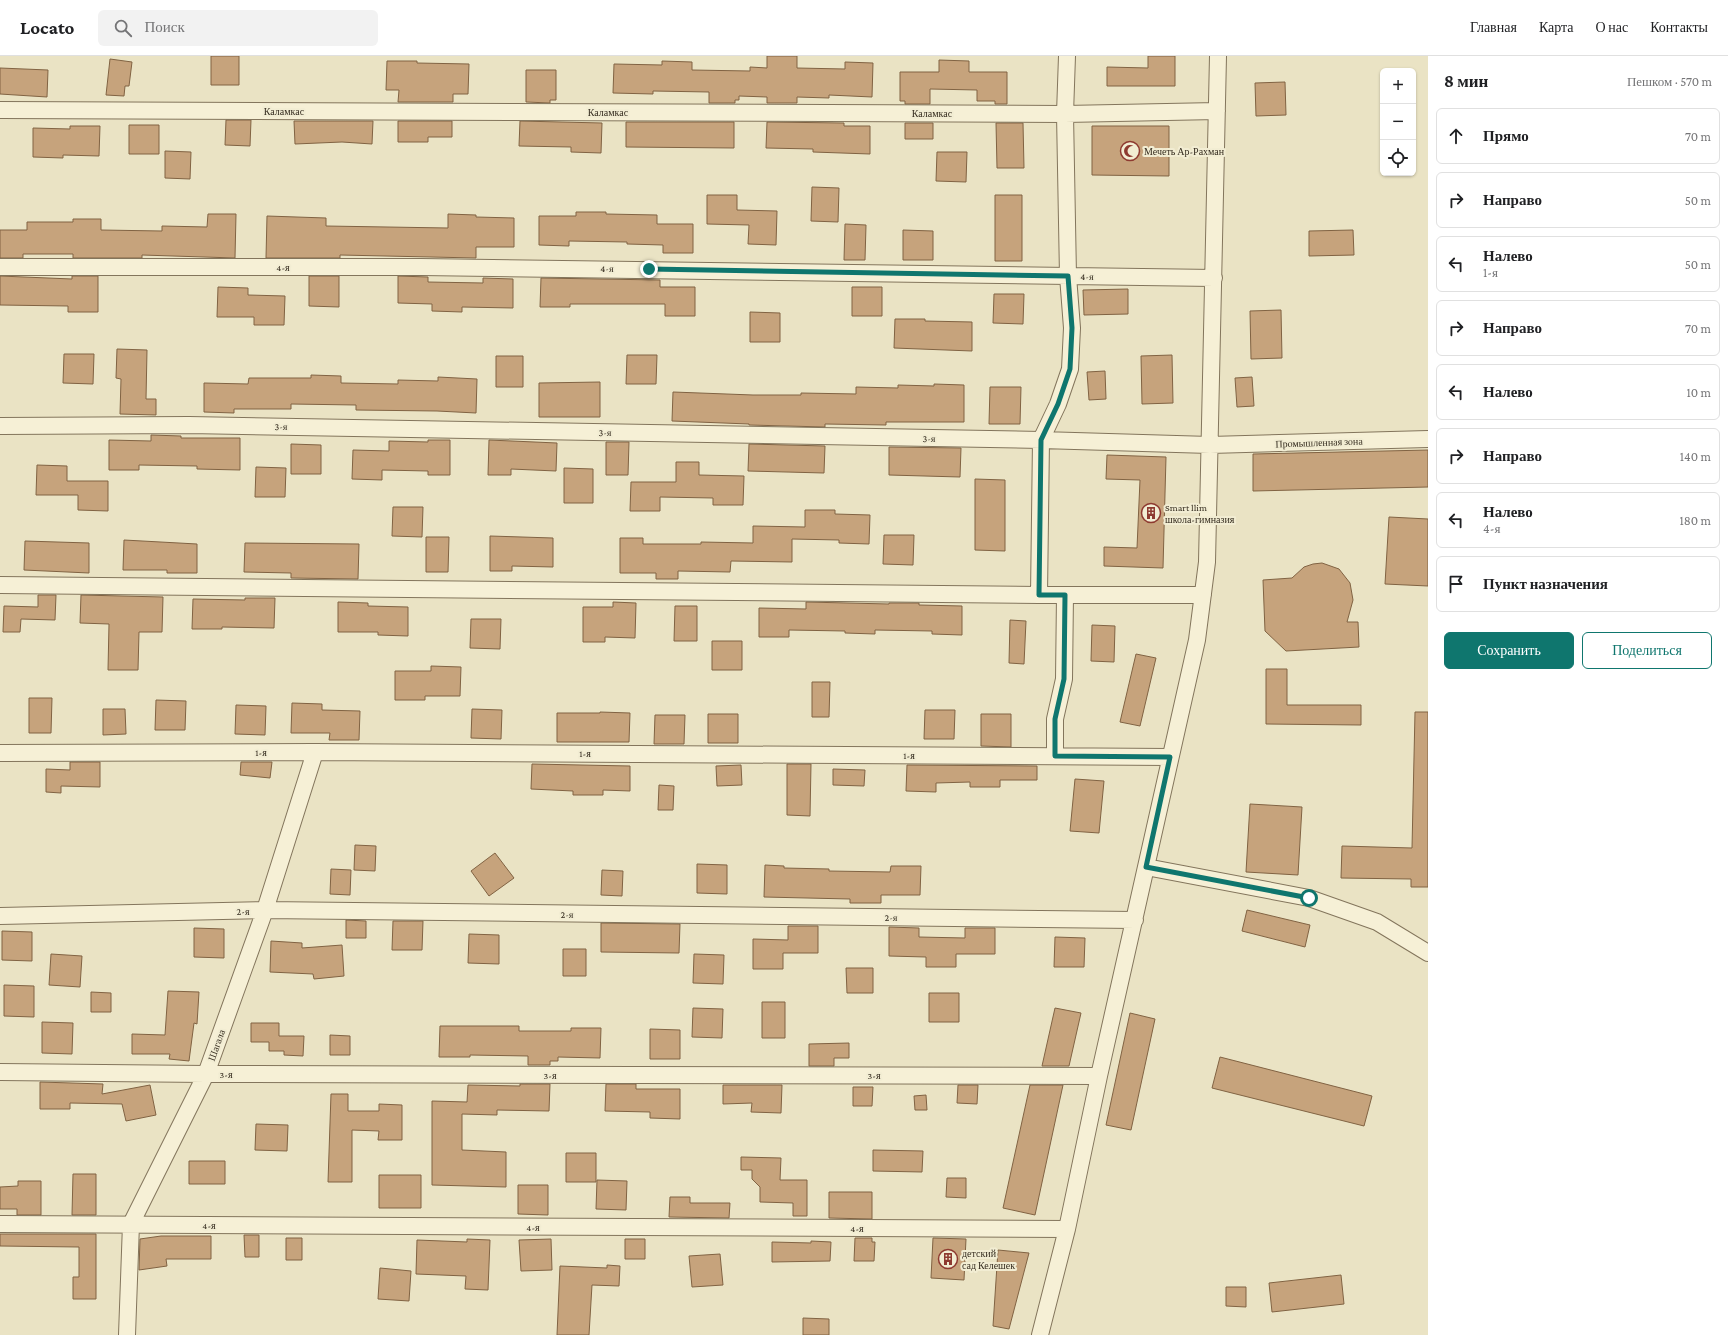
<!DOCTYPE html>
<html lang="ru">
<head>
<meta charset="utf-8">
<style>
	body { margin:0; font-family:"Crimson Pro",serif; background:#f2f2f2; color:#202124 }
	.controls { position:absolute; right:12px; top:12px; display:grid; overflow:hidden; border-radius:6px; box-shadow:0 1px 3px #0004 }
	.controls button { width:36px; height:36px; display:grid; place-items:center; padding:0; border:0; border-bottom:1px solid #e0e0e0; background:#fff; color:#202124; font:20px sans-serif }
	.stop { position:absolute; width:12px; height:12px; margin:-9px; border:3px solid #0f766e; border-radius:50%; background:#fff }
	.stop.end { background:#0f766e; border-color:#fff; box-shadow:0 1px 4px #0008 }
	.list { margin:0; padding:0; list-style:none }
	h2 { display:flex; justify-content:space-between; align-items:center; height:52px; margin:0; padding:0 16px; font-size:17px }
	h2 small { font-size:13px; font-weight:400; color:#757577 }
	.list li { display:grid; grid-template-columns:26px 1fr auto; gap:12px; align-items:center; box-sizing:border-box; height:56px; margin:0 8px 8px; padding:0 8px; border:1px solid #e0e0e0; border-radius:6px }
	.list b { display:block; font-size:15px; white-space:nowrap }
	.list p { margin:0; font-size:13px; white-space:nowrap; color:#757577 }
	.list em { font-size:13px; font-style:normal; color:#757577 }
	.actions { display:flex; gap:8px; padding:12px 16px }
	.actions a { flex:1; padding:9px 0; border:1px solid #0f766e; border-radius:6px; text-align:center; font-size:14px; color:#0f766e }
	.actions .main { background:#0f766e; color:#fff }
	.icon { flex:none; width:22px; height:22px; fill:none; stroke:currentColor; stroke-width:2; stroke-linecap:round; stroke-linejoin:round }
	.map { position:relative; flex:none; width:1428px; height:1279px; overflow:hidden }
	header { display:flex; align-items:center; gap:24px; box-sizing:border-box; height:56px; padding:0 20px; background:#fff; border-bottom:1px solid #e0e0e0 }
	header strong { font-size:19px }
	nav { display:flex; gap:22px; margin-inline-start:auto; font-size:14px }
	.search { width:280px; height:36px; background:#f2f2f2; display:flex; align-items:center; gap:10px; box-sizing:border-box; padding:0 14px; border-radius:6px; color:#757577; font-size:15px }
	main { display:flex }
	aside { flex:1; background:#fff }
	.map>svg:first-child { display:block }
</style>
</head>
<body>
<header>
<strong>Locato</strong>
<div class="search"><svg class="icon" aria-label="search" viewBox="0 0 24 24"><circle cx="10" cy="10" r="6"/><path d="M15 15l6 6"/></svg>Поиск</div>
<nav><a>Главная</a><a>Карта</a><a>О нас</a><a>Контакты</a></nav>
</header>
<main>
<div class="map">
<svg width="1428" height="1279" viewBox="0 0 1428 1279">
	<rect width="100%" height="100%" fill="#eae3c4"/>
	<path fill="#c6a37c" stroke="#816343" d="M211 0H239V29H211Z
		M767 0H797V12L845 13V6L873 7 872 41 829 39V42L797 41V47H767V41L739 40V44H735V47H709V36L653 35V38L613 37 614 8 662 9V5L692 6V14L750 15V11L767 12Z
		M1148 0H1175V30H1107V11L1148 12Z
		M110 3 132 6 129 30H125L124 40 106 39Z
		M939 4 969 5V16H1007V48H995V45H977V34L930 33V48H905V45H900V16H939Z
		M387 5H417V7L469 8 468 38H453V46H398L399 34H386Z
		M0 12 48 14 47 41 0 38Z
		M526 14H556V44H550V47L526 46Z
		M1285 26 1286 59 1256 60 1255 27Z
		M226 64H251L250 90 225 89Z
		M294 65H373L372 88 342 86 295 88Z
		M398 65H452V81H428V86H398Z
		M520 65 602 67 601 97 571 96V91L519 90Z
		M626 66H734V92L626 91Z
		M767 66 844 67V70H870V98L813 96V93L766 92Z
		M905 67H933V83H905Z
		M996 67H1023L1024 112H997Z
		M129 69H159V98H129Z
		M70 70H100L99 100 63 99V102L33 101V72L70 73Z
		M1092 70H1169V120L1092 119Z
		M165 95 191 96 190 123 165 122Z
		M937 96H967L966 126 936 125Z
		M812 131 839 132 838 166 811 165Z
		M707 139H737V154L777 155 776 189 748 188 749 169 707 168Z
		M995 139H1022V205H995Z
		M576 156H606V158L657 159V168H693V197H663V189L627 188V186L569 185V190L539 189V160H576Z
		M208 158H236L235 202 142 199V202H73V198H23V202H0V174H27V166H73V163H101V174L162 175V170L207 171Z
		M448 158 476 159V161L514 162V191H476V202L340 199V202H266L267 160 326 162V170L448 172Z
		M845 168 866 169 865 204H844Z
		M903 174 933 175V204H903Z
		M1353 174 1354 199 1309 200V175Z
		M0 220 72 223V220H98V256H68V250L0 249Z
		M309 220H339V251L309 250Z
		M398 220 428 221V226L483 227V222L513 223V252L462 251V256L432 255V248L398 247Z
		M541 222 660 224V231H695V260H665V248H570V251H540Z
		M218 231 248 232V239L285 240 284 269H254V261H217Z
		M852 231H882V260H852Z
		M1128 233V258L1084 259 1083 234Z
		M994 238H1024L1023 268 993 267Z
		M1281 254 1282 302 1251 303 1250 255Z
		M750 256 780 257V286H750Z
		M895 263H925V265L972 266V295L894 292Z
		M117 293 147 294 146 343H156V359L120 358 121 323 116 322Z
		M64 298H94L93 328 63 327Z
		M627 299H657L656 328H626Z
		M1172 299 1173 347 1142 348 1141 300Z
		M496 300H523V331H496Z
		M1105 315 1106 343 1089 344 1087 316Z
		M311 319 341 320V327L398 328V324L438 325V321L477 323 476 357 437 355 356 354V349L291 348V353H234V357L204 356V327L248 328 249 322H311Z
		M1252 321 1254 350 1237 351 1235 322Z
		M600 326V361H539V327Z
		M934 328 964 329V366H886V369L825 368V371L749 369V368L672 365 673 336 753 339H801V337L856 338V331L898 332V329L934 330Z
		M990 331H1021L1020 368H989Z
		M151 379 181 380V382H240V414L197 413V410L139 409V414H109V384L151 385Z
		M428 384H450V419H428V415L382 414V424L352 423 353 394 389 395V385L428 386Z
		M489 384 557 387 556 415 511 413V419H488Z
		M606 386H629L628 419H606Z
		M291 388 321 389V418H291Z
		M749 388 825 390 824 417 748 415Z
		M889 391 961 392 960 421 889 419Z
		M1428 394V431L1253 435V398Z
		M1107 399 1166 401 1163 512 1104 510V491L1137 492 1140 424 1106 423Z
		M676 406H699V419L744 420 743 449H713V442L660 441V455H630L631 426H676Z
		M37 409 67 410V425H108V455L78 454V439H36Z
		M256 411 286 412 285 441H255Z
		M564 412 593 413V447H564Z
		M975 423 1005 424V495L975 494Z
		M393 451H423L422 481 392 480Z
		M805 454H835V458L870 459 869 488 839 487V484L792 483V506L731 505 730 516 678 515V523H656V517H620V482H643V488H701V486L753 487V470L805 471Z
		M1389 461 1428 463V530L1385 528Z
		M884 479H914L913 509 883 508Z
		M490 480 553 482V511L512 510V515H490Z
		M426 481H449L448 516H426Z
		M124 484 197 488V517H167V514H123Z
		M25 485 89 487V517L24 514Z
		M245 487 359 488 358 523 291 522V517L244 516Z
		M1322 507 1339 513 1350 527 1353 544 1347 566H1358L1359 591 1286 595 1265 575 1263 524 1292 522 1304 511 1313 508Z
		M38 539H56L55 564 21 563 20 576H3L4 550 38 551Z
		M81 539 163 541 162 576H139L138 614H108L109 568 80 567Z
		M245 542H275L274 572 222 571V573H192L193 543 245 544Z
		M338 546 368 547V550L408 551V580L378 579V576H338Z
		M613 546 636 547 635 582 605 581V586H583V551H613Z
		M806 546 889 548V547H919V549L962 550V579L932 578V575L875 574V578L845 577V575L789 574V581H759V552L806 553Z
		M675 550H697V585H674Z
		M471 563H501L500 593 470 592Z
		M1010 564 1026 565 1024 608 1009 607Z
		M1092 569 1115 570 1114 606 1091 605Z
		M712 585H742V614H712Z
		M1136 598 1156 602 1140 670 1120 666Z
		M431 610 461 611 460 640H425V644H395V615H431Z
		M1266 613H1287V649H1361V669L1266 668Z
		M812 626H830L829 661H812Z
		M29 642H52L51 677H29Z
		M156 644 186 645 185 674H155Z
		M292 647 322 648V654L360 655 359 684H329L330 677H291Z
		M236 649 266 650 265 679 235 678Z
		M103 653H125L126 678 103 679Z
		M472 653 502 654 501 683 471 682Z
		M925 654H955L954 683H924Z
		M600 656 630 657 629 686H557V657H600Z
		M1415 656H1428V831H1411V823L1341 822 1342 790 1412 792Z
		M708 658H738V687H708Z
		M981 658H1011V691L981 690Z
		M655 659H685L684 688H654Z
		M70 706H100V731L61 730V737L46 736V713L70 714Z
		M241 706H272L270 722 240 719Z
		M532 708 630 710V735L603 734V739H573V735L531 733Z
		M787 708H811L810 760 787 759Z
		M741 709 742 729 717 730 716 710Z
		M907 709 1037 710V724H1000V731H970V726L936 727V736L906 735Z
		M833 713 865 714 864 730 833 729Z
		M1075 723 1104 725 1099 777 1070 775Z
		M659 729 674 730 673 754H658Z
		M1250 748 1302 751 1298 819 1246 816Z
		M355 789 376 790 375 815 354 814Z
		M495 797 514 822 489 840 471 815Z
		M697 808 727 809V838L697 837Z
		M765 809 784 810V812L829 813V815L890 816 891 810H921L920 839H881V847H850V843L764 841Z
		M331 813 351 814 350 839 330 838Z
		M602 814 623 815 622 840 601 839Z
		M1247 854 1310 869 1305 891 1242 875Z
		M346 864 366 865V882H346Z
		M393 865H423L422 894H392Z
		M601 867 680 868 679 897 601 896Z
		M788 870H818V897H783V913H753V883L788 884Z
		M889 871 919 872V881L965 882V872H995V898H956V911H926V901L889 900Z
		M194 872 224 873V902L194 901Z
		M2 875 32 876V905L2 904Z
		M469 878 499 879V908L468 907Z
		M1055 881 1085 882 1084 911H1054Z
		M271 885 302 887V892L342 889 344 920 314 923 313 918 270 916Z
		M563 893H586V920H563Z
		M51 898 82 900 80 931 49 929Z
		M694 898 724 899 723 928 693 927Z
		M846 912H873V937H847Z
		M4 929 34 930V961L4 960Z
		M168 935 199 936 197 968 194 967 189 1005 169 1003 170 998H132V978L165 979Z
		M91 936 111 937V956H91Z
		M929 937H959V966H929Z
		M762 946H785V982H762Z
		M693 952 723 953 722 982 692 981Z
		M1055 952 1081 957 1069 1010H1042Z
		M1130 957 1155 963 1131 1074 1106 1069Z
		M42 966 73 967 72 998 42 997Z
		M251 967H279V980H304L303 1000 284 999V995H269V986H251Z
		M440 970H519V975H571V972H601L600 1002 558 1001V1005H550V1009H528V1000L470 999V1001H439Z
		M650 973 680 974V1003H650Z
		M330 979 350 980V999H330Z
		M849 987V1002H834V1010H809V988Z
		M1220 1001 1372 1040 1364 1070 1212 1032Z
		M40 1026 103 1028 102 1038 150 1029 156 1059 126 1065 122 1048 70 1047V1053H40Z
		M520 1028H550L549 1055 497 1054V1059L462 1058V1094L506 1096V1131L432 1129V1045L467 1046 468 1029 520 1030Z
		M606 1028H636V1033H680V1063L650 1062V1056L605 1055Z
		M723 1029H782L781 1057 751 1056 752 1047 723 1048Z
		M958 1029H978L977 1048 957 1047Z
		M1030 1029H1063L1035 1159 1003 1152Z
		M853 1031H873L872 1050H853Z
		M331 1038H348V1055H379V1048L402 1049V1084H378L379 1075 352 1074V1126H328Z
		M926 1039 927 1054H915L914 1040Z
		M256 1068 288 1069 287 1095 255 1094Z
		M873 1094 923 1095 922 1116 873 1115Z
		M566 1097H596V1126H566Z
		M741 1101 781 1102 780 1124H807V1160H793V1147L760 1146V1131L752 1123V1114H741Z
		M189 1105H225V1128H189Z
		M73 1118H96V1159H72Z
		M379 1119H421V1152H379Z
		M947 1122H966V1142L946 1141Z
		M597 1124 627 1125 626 1154 596 1153Z
		M18 1125H41V1159H17V1153H0V1131L18 1130Z
		M518 1129H548V1159L518 1158Z
		M829 1136H872V1163L829 1162Z
		M670 1141H690V1147H730L729 1162 669 1161Z
		M0 1178H96V1243H73V1221H79V1191L0 1190Z
		M244 1179H259V1201H245Z
		M161 1180H211V1203H166L167 1210 139 1214 140 1183Z
		M286 1182H302V1204H286Z
		M855 1182H872V1186H875L874 1205H854Z
		M933 1182 966 1183 964 1224 931 1222Z
		M467 1183 490 1184 488 1234 465 1233 466 1220 416 1218 417 1184 467 1186Z
		M551 1183 552 1214 521 1215 519 1184Z
		M625 1183H645V1203H625Z
		M811 1185 831 1186 830 1205 772 1206V1186L811 1187Z
		M998 1194 1029 1197 1009 1273 993 1270Z
		M720 1198 723 1229 692 1231 689 1200Z
		M607 1209 620 1210 619 1230 592 1229 589 1279H557L560 1210 607 1212Z
		M380 1212 411 1215 409 1245 378 1243Z
		M1341 1219 1344 1248 1272 1256 1269 1227Z
		M1226 1231H1246V1251L1226 1250Z
		M803 1262 829 1263V1279H803Z"/>
	<g fill="none" stroke-linecap="round" stroke-linejoin="round">
		<defs>
			<path id="minor" d="M0 54 1065 58 1217 55
				M0 211H421L1214 222
				M0 370 189 369 1041 384 1210 389 1428 383
				M0 529 1039 539H1203
				M1039 539 1041 384 1058 348 1070 313 1072 272 1068 220 1065 58 1067 0
				M0 697 315 696 1170 701
				M1055 700V663L1064 623 1065 539
				M1146 811 1309 842 1377 866 1428 897
				M0 860 265 854 1135 864
				M0 1016 206 1018 1099 1020
				M0 1168 1067 1173
				M127 1279 131 1168 206 1018 265 854 315 696
				M1040 1279 1067 1173 1099 1020 1197 584 1207 506 1218 0"/>
		</defs>
		<use href="#minor" stroke="#83755c" stroke-width="18"/>
		<use href="#minor" stroke="#f6f0d6" stroke-width="16"/>
	</g>
	<g fill="none" stroke-linecap="round" stroke-linejoin="round">
		<path stroke="#0f766e" stroke-width="5" d="M649 213 1068 220 1072 272 1070 313 1058 348 1041 384 1039 539H1065L1064 623 1055 663V700L1170 701 1146 811 1309 842"/>
	</g>
	<defs>
		<symbol id="mosque-ring" viewBox="-11 -11 22 22"><circle r="9.5" fill="#f2edd3" stroke="#8e3a30" stroke-width="1.5"/><path d="M3.5-4.9A6 6 0 1 0 3.5 4.9A5 5 0 1 1 3.5-4.9Z" fill="#8e3a30"/></symbol>
		<symbol id="building-ring" viewBox="-11 -11 22 22"><circle r="9.5" fill="#f2edd3" stroke="#8e3a30" stroke-width="1.5"/><path d="M-4-6H4V6H1V3H-1V6H-4ZM-2.5-4.3h1.7v1.8h-1.7ZM.8-4.3h1.7v1.8H.8ZM-2.5-1h1.7V.8h-1.7ZM.8-1h1.7V.8H.8Z" fill="#8e3a30"/></symbol>
	</defs>
	<g fill-rule="evenodd">
		<use href="#mosque-ring" x="1119" y="84" width="22" height="22"/>
		<use href="#building-ring" x="1140" y="446" width="22" height="22"/>
		<use href="#building-ring" x="937" y="1192" width="22" height="22"/>
	</g>
	<g text-anchor="middle" stroke-width="4" stroke-linejoin="round" paint-order="stroke">
		<g font-size="10" fill="#352c1f" stroke="#f2edd3">
			<text x="284" y="59">Каламкас</text>
			<text x="608" y="60">Каламкас</text>
			<text x="932" y="61">Каламкас</text>
			<text x="283" y="215">4-я</text>
			<text transform="translate(607 212) rotate(1)" y="4">4-я</text>
			<text transform="translate(1087 220) rotate(1)" y="4">4-я</text>
			<text transform="translate(281 370) rotate(1)" y="4">3-я</text>
			<text transform="translate(605 376) rotate(1)" y="4">3-я</text>
			<text transform="translate(929 382) rotate(1)" y="4">3-я</text>
			<text transform="translate(1319 386) rotate(-2)" y="4">Промышленная зона</text>
			<text x="261" y="700">1-я</text>
			<text x="585" y="701">1-я</text>
			<text x="909" y="703">1-я</text>
			<text transform="translate(243 855) rotate(-1)" y="4">2-я</text>
			<text transform="translate(567 858) rotate(1)" y="4">2-я</text>
			<text transform="translate(891 861) rotate(1)" y="4">2-я</text>
			<text transform="translate(216 989) rotate(-70)" y="4">Шагала</text>
			<text x="226" y="1022">3-я</text>
			<text x="550" y="1023">3-я</text>
			<text x="874" y="1023">3-я</text>
			<text x="209" y="1173">4-я</text>
			<text x="533" y="1175">4-я</text>
			<text x="857" y="1176">4-я</text>
		</g>
		<g font-size="10" fill="#352c1f" stroke="#f2edd3" text-anchor="start">
			<text x="1144" y="99">Мечеть Ар-Рахман</text>
			<text x="1165" y="455">Smart llim<tspan x="1165" dy="12">школа-гимназия</tspan></text>
			<text x="962" y="1201">детский<tspan x="962" dy="12">сад Келешек</tspan></text>
		</g>
	</g>
</svg>
<div class="controls">
<button>+</button>
<button>−</button>
<button><svg class="icon" aria-label="locate" viewBox="0 0 24 24"><circle cx="12" cy="12" r="6"/><path d="M12 2v4M12 18v4M2 12h4M18 12h4"/></svg></button>
</div>
<div class="stop" style="left:1309px;top:842px"></div>
<div class="stop end" style="left:649px;top:213px"></div>
</div>
<aside>
<h2>8 мин<small>Пешком · 570 m</small></h2>
<ul class="list">
<li><svg class="icon" aria-label="ahead" viewBox="0 0 24 24"><path d="M12 20V5M6 11l6-6 6 6"/></svg><div><b>Прямо</b></div><em>70 m</em></li>
<li><svg class="icon" aria-label="right" viewBox="0 0 24 24"><path d="M7 20v-9h11M14 6l5 5-5 5"/></svg><div><b>Направо</b></div><em>50 m</em></li>
<li><svg class="icon" aria-label="left" viewBox="0 0 24 24"><path d="M17 20v-9H6M10 6l-5 5 5 5"/></svg><div><b>Налево</b><p>1-я</p></div><em>50 m</em></li>
<li><svg class="icon" aria-label="right" viewBox="0 0 24 24"><path d="M7 20v-9h11M14 6l5 5-5 5"/></svg><div><b>Направо</b></div><em>70 m</em></li>
<li><svg class="icon" aria-label="left" viewBox="0 0 24 24"><path d="M17 20v-9H6M10 6l-5 5 5 5"/></svg><div><b>Налево</b></div><em>10 m</em></li>
<li><svg class="icon" aria-label="right" viewBox="0 0 24 24"><path d="M7 20v-9h11M14 6l5 5-5 5"/></svg><div><b>Направо</b></div><em>140 m</em></li>
<li><svg class="icon" aria-label="left" viewBox="0 0 24 24"><path d="M17 20v-9H6M10 6l-5 5 5 5"/></svg><div><b>Налево</b><p>4-я</p></div><em>180 m</em></li>
<li><svg class="icon" aria-label="arrive" viewBox="0 0 24 24"><path d="M6 21V4h12l-3 4 3 4H6"/></svg><div><b>Пункт назначения</b></div></li>
</ul>
<div class="actions"><a class="main">Сохранить</a><a>Поделиться</a></div>
</aside>
</main>
</body>
</html>
